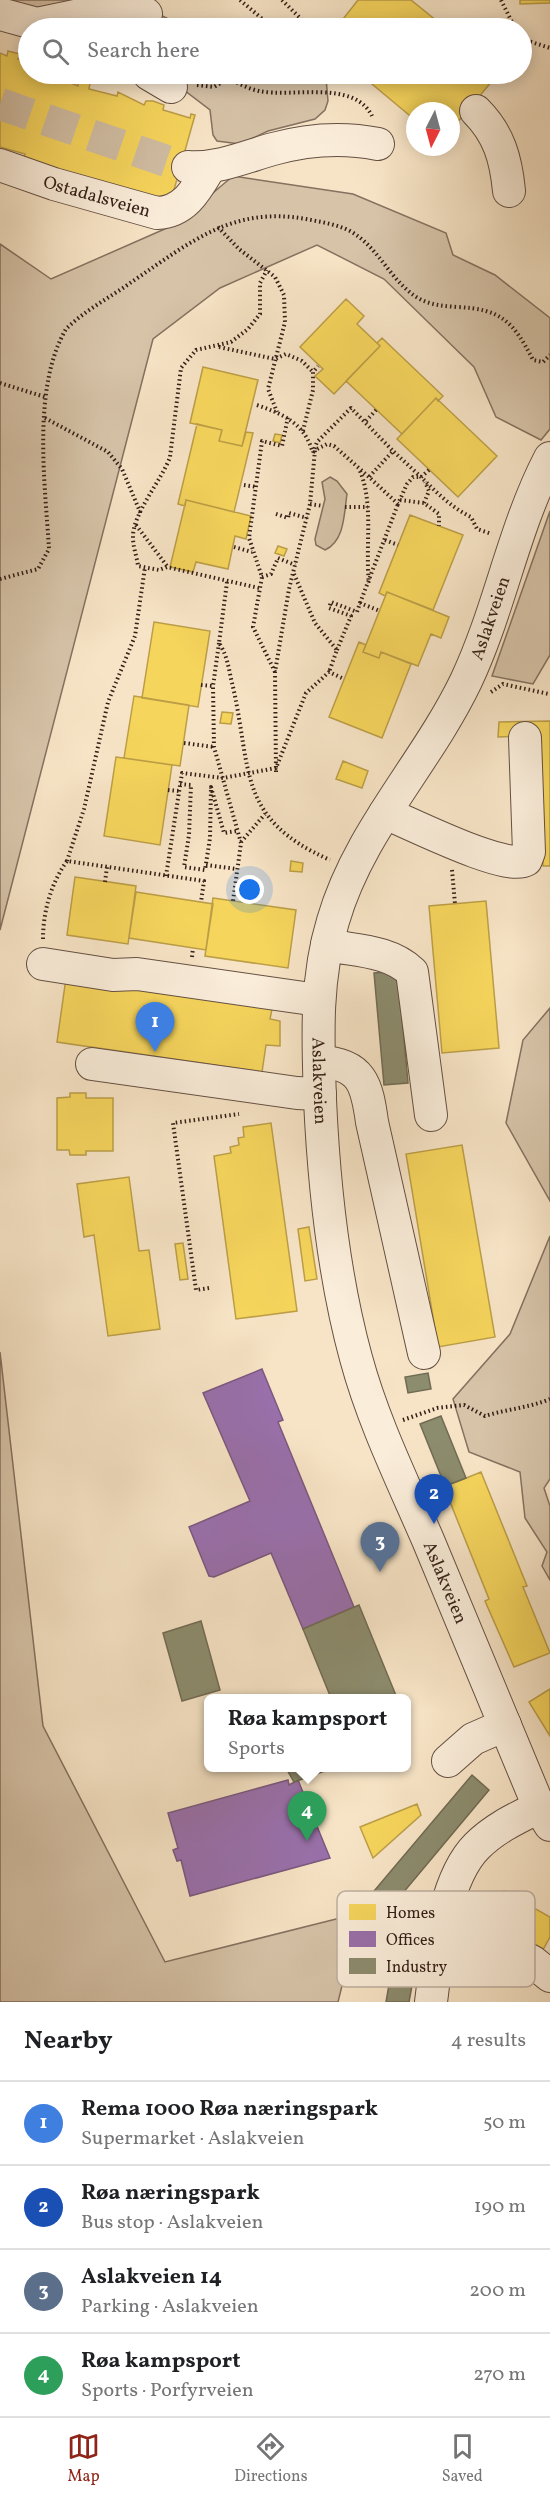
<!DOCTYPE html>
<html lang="en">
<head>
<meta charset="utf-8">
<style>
	body { margin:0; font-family:Vollkorn,serif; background:#f2f2f2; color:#202124 }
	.compass { position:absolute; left:406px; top:102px; width:54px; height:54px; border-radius:50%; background:#fff; box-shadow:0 3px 15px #0003; rotate:186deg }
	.you { position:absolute; left:250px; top:890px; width:21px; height:21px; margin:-15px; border:4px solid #fff; border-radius:50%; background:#1a73e8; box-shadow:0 0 0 9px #1a73e833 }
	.badge { display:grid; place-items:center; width:39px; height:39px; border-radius:50%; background:#8f2418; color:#fff; font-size:20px; font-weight:700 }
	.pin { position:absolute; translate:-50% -50px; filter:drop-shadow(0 2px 3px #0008) }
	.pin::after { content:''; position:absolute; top:32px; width:21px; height:18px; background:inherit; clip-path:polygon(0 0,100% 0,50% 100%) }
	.popup { position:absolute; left:204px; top:1694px; width:207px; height:78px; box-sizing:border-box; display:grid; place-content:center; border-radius:9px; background:#fff; filter:drop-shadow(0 2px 4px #0005); font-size:20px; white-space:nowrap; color:#757577 }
	.popup b { font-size:22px; color:#202124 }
	.popup::after { content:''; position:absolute; left:50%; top:100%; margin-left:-12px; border:12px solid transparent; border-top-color:#fff }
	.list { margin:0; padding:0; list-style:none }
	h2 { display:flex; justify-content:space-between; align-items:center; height:78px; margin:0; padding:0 24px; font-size:26px }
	h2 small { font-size:20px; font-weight:400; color:#757577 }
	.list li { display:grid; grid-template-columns:39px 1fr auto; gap:18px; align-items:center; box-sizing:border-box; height:84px; padding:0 24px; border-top:2px solid #e0e0e0 }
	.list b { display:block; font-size:22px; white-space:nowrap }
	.list p { margin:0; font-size:20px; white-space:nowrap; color:#757577 }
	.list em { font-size:20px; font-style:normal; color:#757577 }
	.icon { flex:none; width:33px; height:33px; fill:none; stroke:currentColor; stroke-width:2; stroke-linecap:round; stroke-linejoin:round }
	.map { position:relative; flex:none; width:550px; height:2002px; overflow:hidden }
	.search { position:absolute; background:#fff; box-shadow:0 3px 15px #0003; left:18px; right:18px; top:18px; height:66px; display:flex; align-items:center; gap:15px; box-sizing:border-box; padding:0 21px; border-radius:33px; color:#757577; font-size:22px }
	.sheet { height:414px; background:#fff }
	nav { display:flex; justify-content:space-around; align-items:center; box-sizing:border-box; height:84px; border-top:2px solid #e0e0e0; background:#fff; font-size:16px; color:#757577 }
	nav a { display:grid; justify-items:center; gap:3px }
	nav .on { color:#8f2418 }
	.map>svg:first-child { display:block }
</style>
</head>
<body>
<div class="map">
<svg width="550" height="2002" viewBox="0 0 550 2002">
	<rect width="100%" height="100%" fill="#f7e4c6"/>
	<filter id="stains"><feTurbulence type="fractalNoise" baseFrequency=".00333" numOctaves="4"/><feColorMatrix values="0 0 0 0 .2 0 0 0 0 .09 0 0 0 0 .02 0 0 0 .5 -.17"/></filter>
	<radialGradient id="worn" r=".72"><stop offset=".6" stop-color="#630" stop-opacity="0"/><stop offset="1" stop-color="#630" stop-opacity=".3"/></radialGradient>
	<path fill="#d6c3a8" stroke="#857160" stroke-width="1.5" d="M0 0H89L23 14Z
		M154 12 187 28H96L89 26Z
		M163 74H321L326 78 328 101 325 110 315 119 268 131 240 144 217 141 213 135 210 110Z
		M233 176 353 194 446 233 453 255 495 275 550 318V429L541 440 496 417 474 367 384 279 317 245 220 288 153 339 0 930V244L51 279 176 224Z
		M330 477 337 481 347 494C344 513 345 541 325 550L316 545 315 539 325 499 322 482Z
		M550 511V655L533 684 492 676Z
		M550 1008V1201L506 1123 523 1040Z
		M550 1236V1479L544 1488 550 1506V1580L542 1566 547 1552 525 1518 520 1472 469 1452 453 1399 510 1334Z
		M0 1352 43 1726 165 1962 360 1913 338 2002H0Z"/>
	<path fill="#f6d55c" stroke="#bc9e47" stroke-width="1.5" d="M358 0H411L437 21 439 19 445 24 442 27 445 28H336Z
		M520 0H550V3L520 4Z
		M8 51 20 54 18 59 28 61V74H48L78 86 79 80 90 83 89 89 117 96 118 92 144 105 146 101H153L164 105 163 110 170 112 190 118 191 114 195 115 170 204 23 161 25 154 0 147V53L7 56Z
		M360 74H498L451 130V111H415V120Z
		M346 299 364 316 357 324 380 346 334 394 315 376 323 369 300 347Z
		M382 338 443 396 438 401 436 398 402 434 346 381 380 346 377 343Z
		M203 367 258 380 242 446 219 441 222 430 190 423Z
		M436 398 497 456 458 497 397 439Z
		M197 424 222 430 219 441 242 446 246 432 253 433 234 512 186 500 185 506 178 504Z
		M275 434 282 435 280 443 273 441Z
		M186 500 251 516 246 539 235 536 228 569 196 562 193 572 170 567Z
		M410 515 463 535 433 610 387 592 385 596 379 593Z
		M278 546 287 549 284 556 275 553Z
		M387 592 449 617 441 638 431 634 418 666 381 652 379 658 363 652Z
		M154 622 210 631 198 707 142 698Z
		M359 642 366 645 363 652 379 658 381 652 411 664 382 738 329 717Z
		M134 696 189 705 180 766 124 758Z
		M222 712 233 713 231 724 220 723Z
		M550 721V866H543L541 735 498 737 499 722Z
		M116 757 172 765 160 845 104 836Z
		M343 761 368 771 362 788 336 779Z
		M291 861 303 863 302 872 290 871Z
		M75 877 136 886 128 944 67 935Z
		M136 892 213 904 206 950 129 938Z
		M213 898 296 910 288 968 205 956Z
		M486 901 499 1048 442 1053 429 906Z
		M66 978 272 1009 270 1019 280 1021V1046L266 1045 262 1072 57 1042Z
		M70 1093H86V1098H113V1151H86V1155H70L69 1150H57V1098L70 1097Z
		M271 1123 297 1311 236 1319 214 1156 231 1153 230 1147 239 1145 238 1138 244 1137 243 1127Z
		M462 1145 495 1337 438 1347 406 1154Z
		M129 1177 139 1251 149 1250 160 1329 108 1336 94 1235 84 1237 77 1184Z
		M309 1227 317 1279 305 1281 298 1229Z
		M183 1243 188 1279 180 1280 175 1244Z
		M481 1472 527 1586 523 1587 550 1653 514 1667 485 1601 489 1599 444 1487Z
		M550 1689V1736L529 1702Z
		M417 1804 421 1815 373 1858 360 1827Z
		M504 1891 550 1917V1937L539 1957 484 1926Z"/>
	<path fill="#9970ab" stroke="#7b587f" stroke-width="1.5" d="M262 1369 283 1420 278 1422 354 1607 303 1629 271 1553 214 1577 209 1576 189 1527 250 1501 203 1393Z
		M288 1780 289 1785 298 1780 330 1858 190 1896 181 1860 177 1861 173 1850 178 1848 168 1813Z"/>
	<path fill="#8c8c6e" stroke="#726b54" stroke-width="1.5" d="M398 971 408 1083 384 1085 374 973Z
		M428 1373 431 1389 408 1393 405 1377Z
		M441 1416 466 1478 445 1486 420 1424Z
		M359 1605 397 1698H331L303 1629Z
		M201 1621 220 1690 182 1701 163 1633Z
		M286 1768H333L294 1782Z
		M472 1775 489 1790 382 1918 364 1903Z
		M399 1927 422 1931 409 2002H386Z"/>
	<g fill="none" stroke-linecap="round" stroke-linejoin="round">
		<path stroke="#d0bda3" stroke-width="32" stroke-dasharray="32 16" stroke-linecap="butt" d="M0 104 184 167"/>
		<defs>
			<g id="minor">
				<path d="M0 14 37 24 108 9 146 14"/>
				<path d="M149 74 171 87"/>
				<path d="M476 111C499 134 506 159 509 191"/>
				<path id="s1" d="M0 165 54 184 157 213C185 212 197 189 210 167"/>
				<path d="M188 167C218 169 245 157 273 149 309 139 343 137 378 144"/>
				<path id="s2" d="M550 458C513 529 500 609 466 681 426 764 359 831 333 921 315 980 318 1040 320 1100 324 1187 333 1274 356 1358 373 1421 402 1480 428 1540 465 1629 502 1718 539 1807L550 1825"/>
				<path d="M385 813C410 823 506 872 526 860L529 852 525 738"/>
				<path d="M327 945C356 951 389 950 412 972L431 1115"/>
				<path d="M43 964 113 975 137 974 318 1000"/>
				<path d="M319 1062C362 1063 367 1085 372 1122L424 1353"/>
				<path d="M92 1064 297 1093 320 1094"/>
				<path d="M448 1761 473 1739 505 1725"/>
				<path d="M446 1915 533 1962 550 1976"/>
				<path d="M431 2002C437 1956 443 1880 477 1846 495 1828 517 1818 539 1807"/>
			</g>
		</defs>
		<use href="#minor" stroke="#655043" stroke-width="34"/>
		<path stroke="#341f17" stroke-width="4" stroke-dasharray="1.5 3" stroke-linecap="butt" d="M240 0 273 28
			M282 0 310 28
			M501 0 515 28
			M522 39 550 48
			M221 74C233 80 245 88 259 91 292 98 354 79 372 116
			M197 85 214 87 229 78
			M218 227 239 249 275 277 284 295 285 322 268 389 277 412
			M219 347 275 359 286 354 302 361 313 372
			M0 383 45 397
			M257 405C282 414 303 422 312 450
			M45 418 108 452 122 469 141 514
			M366 421 376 410
			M303 431 313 390V372L318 366
			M313 453 317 442 351 408 393 451
			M429 470 421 477H413L407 484 398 504 369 477 393 451 421 477C436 492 452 508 471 517L477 529 492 534
			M360 471C374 505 365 546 369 583
			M244 485 257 487
			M400 500 424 503 439 514V526
			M424 503 429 491 425 482
			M310 504 323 506
			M345 507H368
			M276 514 288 518 289 513 307 518
			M136 525 167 566
			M385 540 398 545
			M234 547 252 552
			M294 574 315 623 337 650 329 672
			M262 577 271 574 278 558 295 565
			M0 579 38 569 49 549C45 483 32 387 66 329 85 310 111 297 133 281 191 242 232 206 306 219 321 222 336 224 350 231 379 247 390 281 418 298 430 305 443 306 457 307 501 309 513 321 533 360L543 362 550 355
			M227 582 219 643C228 656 229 672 233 687 252 771 237 819 330 860
			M259 588 167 567 159 570 138 566C137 557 133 547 133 538 132 514 162 480 170 457L181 368 196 350 231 342 248 329 260 314V283L267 270
			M360 603 398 504
			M219 643 213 686 214 747 241 843 233 901
			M337 650 351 616 329 608 331 602 357 612 360 603 380 611
			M275 672 253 627 262 577 249 538 262 441 282 446 288 417
			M201 685 213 686
			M491 692 503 684 549 694
			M184 743 214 747
			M276 772 275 672 289 589 310 504 315 450 327 444 334 446 369 477
			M180 784 191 785 189 835 184 867 205 870 210 838 211 787 224 833 237 831
			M168 790 179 791
			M241 842 265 814
			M67 861 84 809 108 702 135 636 145 567
			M206 865 237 869
			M452 870 455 904
			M166 876 182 773 223 778 276 768 306 693 329 672 344 679
			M105 882 107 867
			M43 939C43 912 51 883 67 861L204 881 201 902
			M192 957 193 948
			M209 1288 196 1290 173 1123 239 1114
			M403 1420 437 1408 464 1405 485 1416C507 1409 528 1408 550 1399"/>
		<use href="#minor" stroke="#faedda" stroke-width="32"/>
	</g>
	<g text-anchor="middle" stroke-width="6" stroke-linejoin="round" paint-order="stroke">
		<g font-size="18" fill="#341f17" stroke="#faedda">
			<text dy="6" stroke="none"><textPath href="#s1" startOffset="102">Ostadalsveien</textPath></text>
			<text transform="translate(490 618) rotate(-71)" y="6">Aslakveien</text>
			<text dy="6" stroke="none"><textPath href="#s2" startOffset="675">Aslakveien</textPath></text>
			<text dy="6" stroke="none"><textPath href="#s2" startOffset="1197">Aslakveien</textPath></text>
		</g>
	</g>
	<rect x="337" y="1891" width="198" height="96" rx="9" fill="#faedda" stroke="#bfafa0" stroke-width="1.5"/>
	<rect x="349" y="1904" width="27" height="16" fill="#f6d55c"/>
	<rect x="349" y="1931" width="27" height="16" fill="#9970ab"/>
	<rect x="349" y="1958" width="27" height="16" fill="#8c8c6e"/>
	<g font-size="16" fill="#341f17">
		<text x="386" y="1918">Homes</text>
		<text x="386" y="1945">Offices</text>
		<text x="386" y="1972">Industry</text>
	</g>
	<rect width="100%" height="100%" filter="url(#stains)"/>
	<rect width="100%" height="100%" fill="url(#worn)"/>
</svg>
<svg class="compass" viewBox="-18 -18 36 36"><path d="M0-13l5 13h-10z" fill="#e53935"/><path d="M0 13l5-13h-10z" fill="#757577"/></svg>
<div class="you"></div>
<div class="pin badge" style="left:155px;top:1052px;background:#3f7fe0">1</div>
<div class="pin badge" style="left:434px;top:1524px;background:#1a4fb4">2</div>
<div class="pin badge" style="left:380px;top:1572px;background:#5c6f8a">3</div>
<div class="pin badge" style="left:307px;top:1841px;background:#2e9e5b">4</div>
<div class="popup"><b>Røa kampsport</b>Sports</div>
<div class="search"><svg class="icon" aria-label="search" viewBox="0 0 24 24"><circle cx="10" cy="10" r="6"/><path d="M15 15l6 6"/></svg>Search here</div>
</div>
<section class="sheet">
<h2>Nearby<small>4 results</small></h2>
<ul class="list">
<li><span class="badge" style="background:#3f7fe0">1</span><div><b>Rema 1000 Røa næringspark</b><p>Supermarket · Aslakveien</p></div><em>50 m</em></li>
<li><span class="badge" style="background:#1a4fb4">2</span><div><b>Røa næringspark</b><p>Bus stop · Aslakveien</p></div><em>190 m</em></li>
<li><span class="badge" style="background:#5c6f8a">3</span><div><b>Aslakveien 14</b><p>Parking · Aslakveien</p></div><em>200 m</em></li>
<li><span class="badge" style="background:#2e9e5b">4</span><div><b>Røa kampsport</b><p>Sports · Porfyrveien</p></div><em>270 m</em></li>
</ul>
</section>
<nav>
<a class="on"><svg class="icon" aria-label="map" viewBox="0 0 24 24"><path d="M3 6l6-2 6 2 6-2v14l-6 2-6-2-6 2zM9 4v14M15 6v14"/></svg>Map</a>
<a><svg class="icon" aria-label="directions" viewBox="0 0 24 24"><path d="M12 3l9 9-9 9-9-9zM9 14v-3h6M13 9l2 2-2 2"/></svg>Directions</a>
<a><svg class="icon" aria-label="saved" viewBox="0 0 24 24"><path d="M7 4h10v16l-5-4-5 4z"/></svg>Saved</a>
</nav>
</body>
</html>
